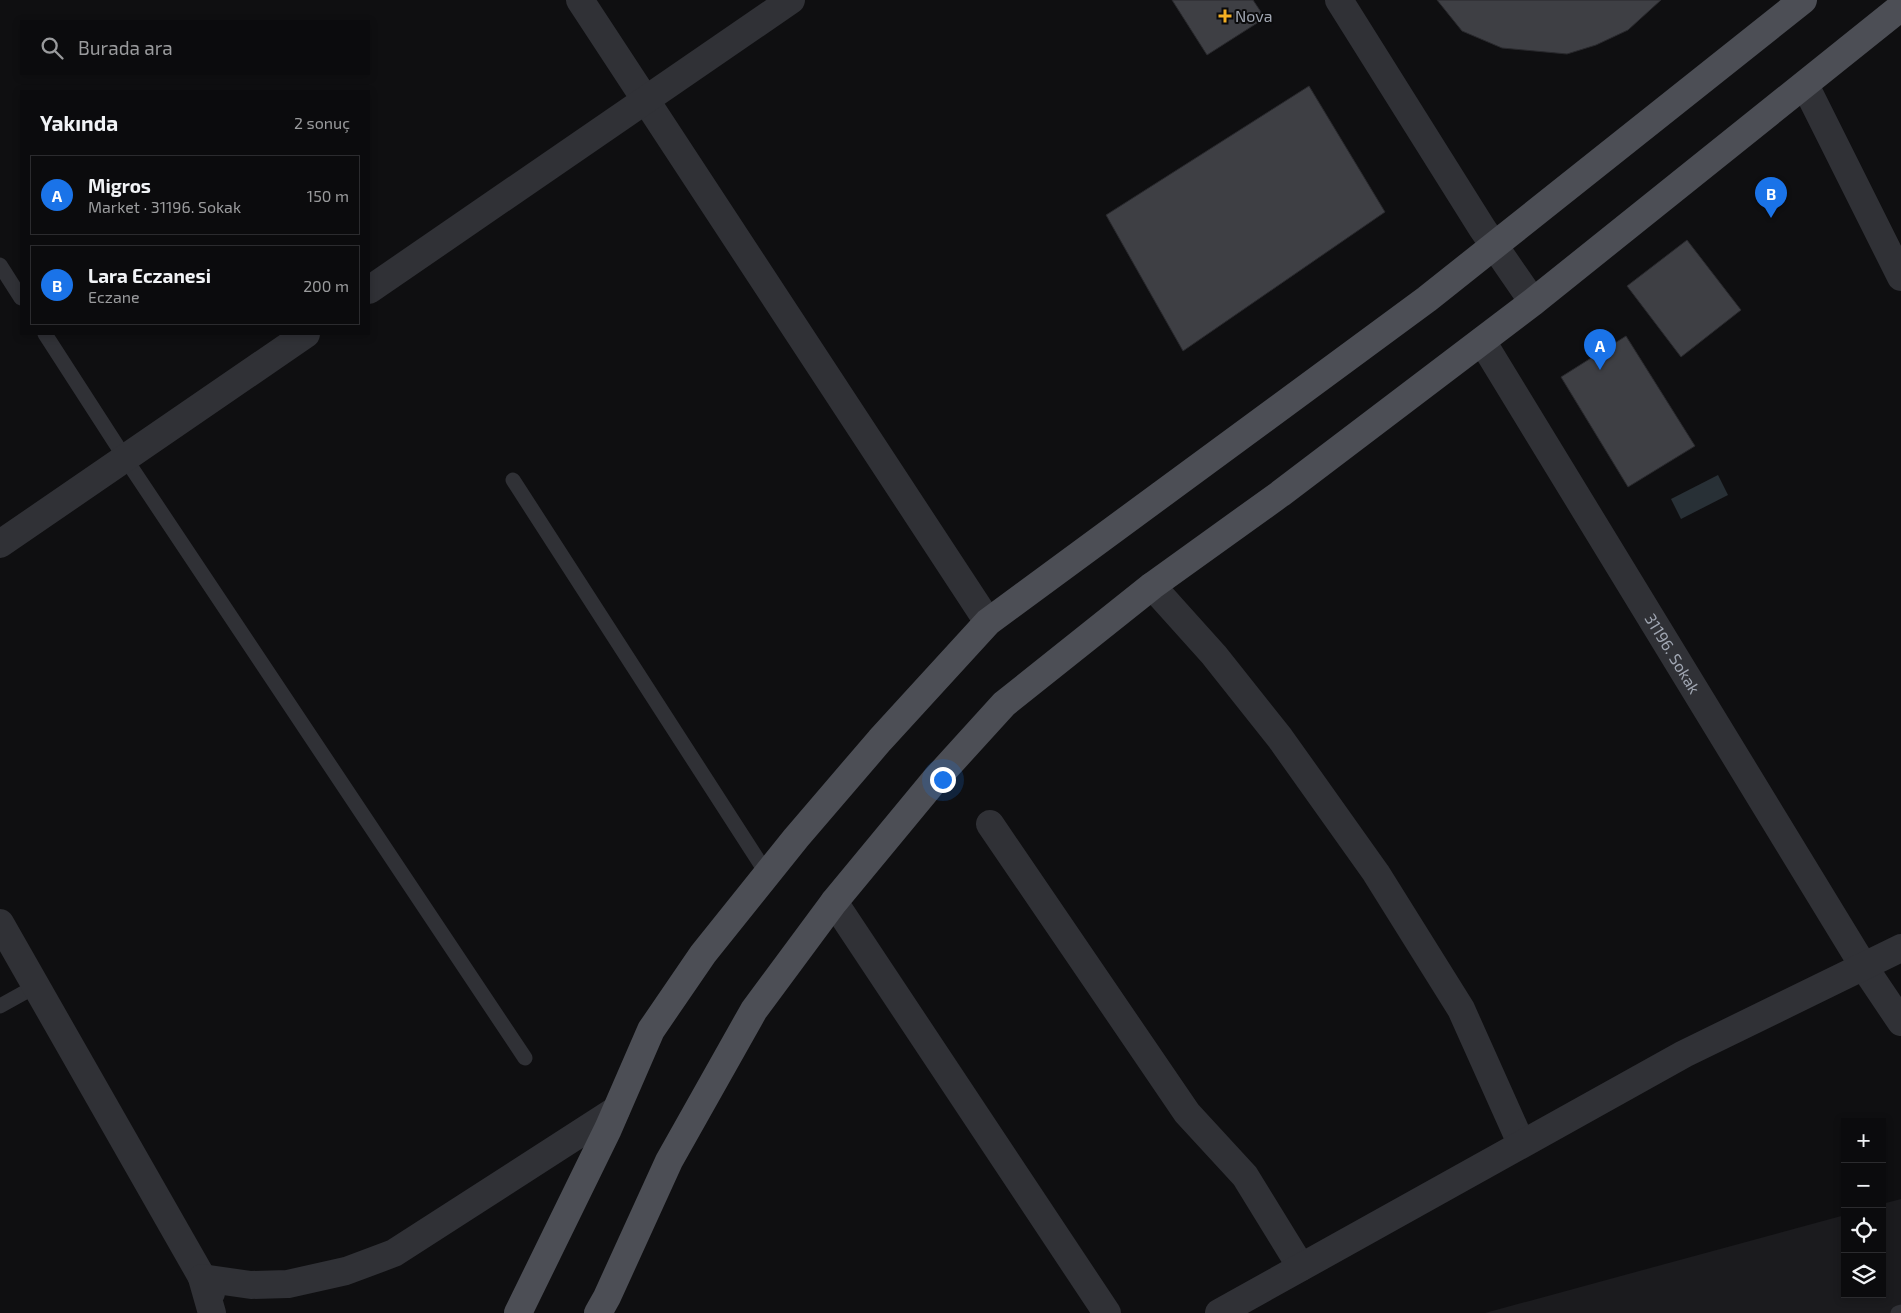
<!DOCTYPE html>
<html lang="tr">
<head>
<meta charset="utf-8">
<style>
	body { margin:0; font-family:"Exo 2",sans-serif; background:#141416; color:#f1f3f6 }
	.controls { position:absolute; right:15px; bottom:15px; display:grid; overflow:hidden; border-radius:0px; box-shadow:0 2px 8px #0003 }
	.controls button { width:45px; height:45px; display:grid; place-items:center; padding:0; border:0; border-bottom:1px solid #2b2b2e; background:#0b0b0d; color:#f1f3f6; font:25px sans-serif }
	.you { position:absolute; left:942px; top:779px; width:18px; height:18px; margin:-12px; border:4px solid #fff; border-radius:50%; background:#1a73e8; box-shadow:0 0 0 8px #1a73e833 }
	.badge { display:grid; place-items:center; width:32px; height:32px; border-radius:50%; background:#1a73e8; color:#fff; font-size:16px; font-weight:700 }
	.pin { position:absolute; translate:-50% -41px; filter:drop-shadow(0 1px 2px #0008) }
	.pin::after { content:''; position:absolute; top:26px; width:18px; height:15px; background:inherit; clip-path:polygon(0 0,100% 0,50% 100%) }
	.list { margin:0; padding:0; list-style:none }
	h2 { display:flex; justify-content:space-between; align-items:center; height:65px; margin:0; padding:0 20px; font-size:21px }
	h2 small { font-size:16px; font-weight:400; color:#9a9b9d }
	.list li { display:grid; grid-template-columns:32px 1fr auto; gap:15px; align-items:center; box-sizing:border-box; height:80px; margin:0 10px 10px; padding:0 10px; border:1px solid #2b2b2e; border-radius:0px }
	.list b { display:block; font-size:19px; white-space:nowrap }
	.list p { margin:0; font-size:16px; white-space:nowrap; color:#9a9b9d }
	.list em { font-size:16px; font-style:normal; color:#9a9b9d }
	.icon { flex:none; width:28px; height:28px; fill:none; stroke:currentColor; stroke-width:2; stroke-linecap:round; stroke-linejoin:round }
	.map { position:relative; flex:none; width:1901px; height:1313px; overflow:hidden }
	.search { position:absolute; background:#0b0b0d; box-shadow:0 2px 8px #0003; left:20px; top:20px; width:350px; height:55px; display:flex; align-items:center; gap:12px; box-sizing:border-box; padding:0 18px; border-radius:0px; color:#9a9b9d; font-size:19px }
	.panel { position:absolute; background:#0b0b0d; box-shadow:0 2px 8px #0003; left:20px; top:90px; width:350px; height:245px; border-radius:0px }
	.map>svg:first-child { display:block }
</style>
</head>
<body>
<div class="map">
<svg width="1901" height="1313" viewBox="0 0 1901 1313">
	<rect width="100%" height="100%" fill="#0f0f11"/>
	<path fill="#1b1b1e" d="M1901 1199V1313H1485L1845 1215V1294H1882V1204Z"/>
	<path fill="#283036" d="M1718 475 1728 495 1681 519 1671 499Z"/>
	<path fill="#3e3f44" stroke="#29292d" d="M1172 0H1253L1265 18 1207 55Z
		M1437 0H1661L1628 30 1596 45 1567 54 1502 48 1462 31Z
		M1309 86 1385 212 1183 351 1106 215Z
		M1687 240 1741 310 1681 357 1627 286Z
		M1626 336 1695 446 1628 487 1561 377Z"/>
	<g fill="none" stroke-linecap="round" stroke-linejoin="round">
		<path stroke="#303136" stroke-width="15" d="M0 265 21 298
			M45 334 125 458 525 1058
			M513 480 767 874
			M0 1006 36 986
			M1898 1313 1901 1312"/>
		<g stroke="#303136" stroke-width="28">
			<path d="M580 0 988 622"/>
			<path d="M1339 0 1482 228 1533 302"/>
			<path d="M1805 85 1901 277"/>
			<path d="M369 290 791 0"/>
			<path id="s1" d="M1482 341 1864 967 1901 1022"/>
			<path d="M0 544 306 334"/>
			<path d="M1152 586 1214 655 1280 738 1376 873 1461 1009 1521 1143"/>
			<path d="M990 824 1187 1113 1245 1176 1301 1267"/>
			<path d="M834 902 1107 1313"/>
			<path d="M0 923 211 1293"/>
			<path d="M212 1313 202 1278 251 1285 288 1284 346 1271 394 1253 616 1110"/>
			<path d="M1219 1313 1684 1054 1901 948"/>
		</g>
		<path stroke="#4c4e55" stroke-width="28" d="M518 1313 608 1129 651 1030 703 954 796 838 880 740 988 622 1427 299 1803 0
			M598 1313 607 1297 669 1161 754 1010 834 902 934 781 1004 704 1152 586 1280 494 1533 302 1901 7"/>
	</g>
	<path fill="#f5b023" stroke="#0b0b0c" stroke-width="2" d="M1222.5 8.5h5v5h5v5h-5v5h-5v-5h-5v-5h5z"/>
	<g text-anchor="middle" stroke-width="4" stroke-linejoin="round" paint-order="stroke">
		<g font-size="16" fill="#a0a6b2" stroke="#0b0b0c" text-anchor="start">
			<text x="1235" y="22">Nova</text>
		</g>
		<g font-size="16" fill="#a0a6b2" stroke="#0b0b0c">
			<text dy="6" stroke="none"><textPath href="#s1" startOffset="366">31196. Sokak</textPath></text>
		</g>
	</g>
</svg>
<div class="controls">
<button>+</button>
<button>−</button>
<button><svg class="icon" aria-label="locate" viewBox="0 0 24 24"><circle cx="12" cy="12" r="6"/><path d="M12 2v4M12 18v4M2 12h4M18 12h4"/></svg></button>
<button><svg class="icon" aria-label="layers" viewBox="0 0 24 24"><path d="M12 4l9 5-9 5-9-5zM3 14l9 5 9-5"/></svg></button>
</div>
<div class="you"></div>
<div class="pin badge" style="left:1600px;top:370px">A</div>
<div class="pin badge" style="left:1771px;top:218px">B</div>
<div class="search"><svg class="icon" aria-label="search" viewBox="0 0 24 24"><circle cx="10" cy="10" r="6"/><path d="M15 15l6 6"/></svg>Burada ara</div>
<section class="panel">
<h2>Yakında<small>2 sonuç</small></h2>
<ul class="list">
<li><span class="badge">A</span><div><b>Migros</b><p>Market · 31196. Sokak</p></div><em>150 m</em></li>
<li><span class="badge">B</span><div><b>Lara Eczanesi</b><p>Eczane</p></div><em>200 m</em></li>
</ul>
</section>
</div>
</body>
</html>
